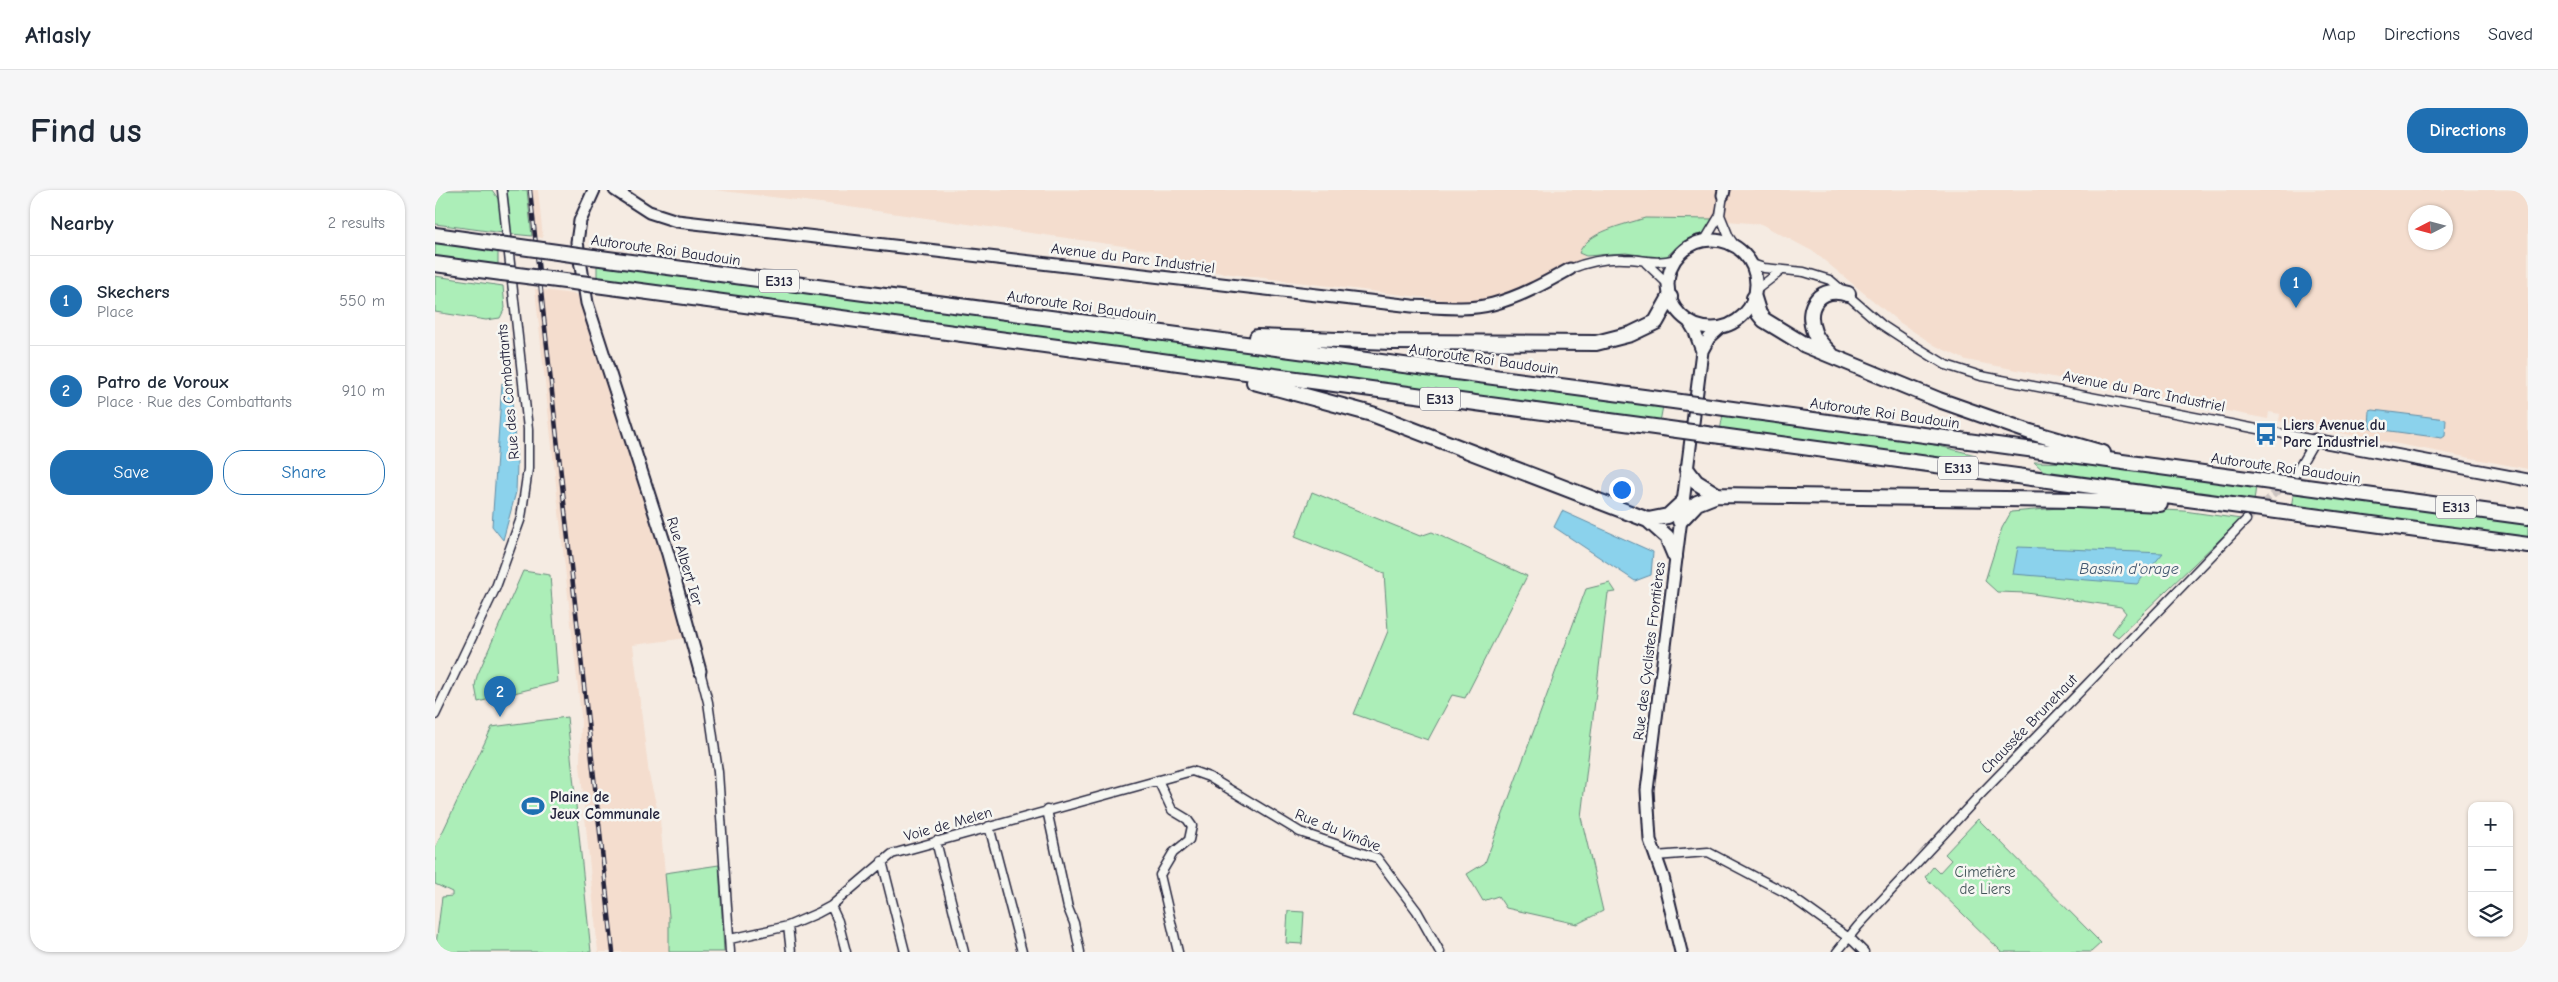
<!DOCTYPE html>
<html lang="en">
<head>
<meta charset="utf-8">
<style>
	body { margin:0; font-family:"Comic Neue",sans-serif; background:#f6f6f7; color:#1f2937 }
	.controls { position:absolute; right:15px; bottom:15px; display:grid; overflow:hidden; border-radius:10px; box-shadow:0 1px 4px #0004 }
	.controls button { width:45px; height:45px; display:grid; place-items:center; padding:0; border:0; border-bottom:1px solid #e0e1e3; background:#fff; color:#1f2937; font:25px sans-serif }
	.compass { position:absolute; left:1973px; top:15px; width:45px; height:45px; border-radius:50%; background:#fff; box-shadow:0 1px 4px #0004; rotate:264deg }
	.you { position:absolute; left:1186px; top:299px; width:18px; height:18px; margin:-12px; border:4px solid #fff; border-radius:50%; background:#1a73e8; box-shadow:0 0 0 8px #1a73e833 }
	.badge { display:grid; place-items:center; width:32px; height:32px; border-radius:50%; background:#1f6fb2; color:#fff; font-size:16px; font-weight:700 }
	.pin { position:absolute; translate:-50% -41px; filter:drop-shadow(0 1px 2px #0008) }
	.pin::after { content:''; position:absolute; top:26px; width:18px; height:15px; background:inherit; clip-path:polygon(0 0,100% 0,50% 100%) }
	.list { margin:0; padding:0; list-style:none }
	h2 { display:flex; justify-content:space-between; align-items:center; height:65px; margin:0; padding:0 20px; font-size:21px }
	h2 small { font-size:16px; font-weight:400; color:#747a83 }
	.list li { display:grid; grid-template-columns:32px 1fr auto; gap:15px; align-items:center; box-sizing:border-box; height:90px; padding:0 20px; border-top:1px solid #e0e1e3 }
	.list b { display:block; font-size:19px; white-space:nowrap }
	.list p { margin:0; font-size:16px; white-space:nowrap; color:#747a83 }
	.list em { font-size:16px; font-style:normal; color:#747a83 }
	.actions { display:flex; gap:10px; padding:15px 20px }
	.actions a { flex:1; padding:11px 0; border:1px solid #1f6fb2; border-radius:20px; text-align:center; font-size:18px; color:#1f6fb2 }
	.actions .main { background:#1f6fb2; color:#fff }
	.icon { flex:none; width:28px; height:28px; fill:none; stroke:currentColor; stroke-width:2; stroke-linecap:round; stroke-linejoin:round }
	.map { position:relative; flex:none; width:2093px; height:762px; overflow:hidden; border-radius:20px }
	header { display:flex; align-items:center; gap:30px; box-sizing:border-box; height:70px; padding:0 25px; background:#fff; border-bottom:1px solid #e0e1e3 }
	header strong { font-size:24px }
	nav { display:flex; gap:28px; margin-inline-start:auto; font-size:18px }
	.intro { display:flex; align-items:center; justify-content:space-between; box-sizing:border-box; height:120px; padding:0 30px }
	h1 { margin:0; font-size:35px }
	.button { padding:12px 22px; border-radius:20px; background:#1f6fb2; color:#fff; font-size:18px; font-weight:700 }
	main { display:flex; gap:30px; padding:0 30px }
	aside { flex:1; background:#fff; border-radius:20px; box-shadow:0 1px 4px #0004 }
	.map>svg:first-child { display:block }
</style>
</head>
<body>
<header>
<strong>Atlasly</strong>
<nav><a>Map</a><a>Directions</a><a>Saved</a></nav>
</header>
<div class="intro"><h1>Find us</h1><a class="button">Directions</a></div>
<main>
<aside>
<h2>Nearby<small>2 results</small></h2>
<ul class="list">
<li><span class="badge">1</span><div><b>Skechers</b><p>Place</p></div><em>550 m</em></li>
<li><span class="badge">2</span><div><b>Patro de Voroux</b><p>Place · Rue des Combattants</p></div><em>910 m</em></li>
</ul>
<div class="actions"><a class="main">Save</a><a>Share</a></div>
</aside>
<div class="map">
<svg width="2093" height="762" viewBox="0 0 2093 762">
	<rect width="100%" height="100%" fill="#f5ebe2"/>
	<filter id="ink" filterUnits="userSpaceOnUse"><feTurbulence type="fractalNoise" baseFrequency=".02" numOctaves="2"/><feDisplacementMap in="SourceGraphic" scale="10" xChannelSelector="R" yChannelSelector="G"/><feConvolveMatrix kernelMatrix="1 2 1 2 8 2 1 2 1" color-interpolation-filters="sRGB"/></filter>
	<g filter="url(#ink)">
		<path fill="#f4ddce" fill-rule="evenodd" d="M92 0H103L108 48 97 46Z
			M280 0H2093V279L1844 231 1845 224 1834 222 1833 229 1531 170 1501 156 1464 132 1379 62 1326 34 1260 28H1210L1144 63 1151 66 1102 94 1057 110 1017 111 739 77 725 75 726 65 716 60 393 14ZM1980 22H2010V52H1980Z
			M100 99 146 105 156 147 252 448 198 455 214 585 225 630 234 726V762H163L145 574 146 526Z"/>
		<path fill="#aceeb8" stroke="#67887a" d="M0 0H57L64 10 68 43 0 34Z
			M72 0H92L97 46 76 44Z
			M1210 28 1279 29 1272 42 1246 53 1231 67 1219 70 1211 66 1191 63 1151 66 1144 63C1153 41 1189 35 1210 28Z
			M0 50 63 59V76L0 67Z
			M162 72 1228 216 1225 232 162 90Z
			M0 86 68 96 70 118 65 128 51 130 0 122Z
			M1288 224 1479 250 1541 265 1506 270 1285 241Z
			M1599 272 1648 273 1821 295 1819 312 1612 284Z
			M1859 301 2093 332V349L1856 317Z
			M877 302 985 346 997 342 1092 386 1030 508 1017 505 993 550 919 524 953 441 949 383 860 347Z
			M1623 318H1689L1749 321 1806 329 1683 447 1677 443 1691 423 1686 417 1592 403 1562 402 1550 391 1567 338 1576 322Z
			M88 381 115 385 123 492 43 512 40 496 42 486Z
			M1175 393 1181 402 1173 403 1146 627 1168 721 1142 734 1071 718 1063 706 1048 711 1032 684 1050 673 1151 399Z
			M132 527 156 762H0L7 707 17 706V702L0 694V658L57 537Z
			M1543 629 1666 753 1656 762H1567L1490 687 1498 677 1504 683 1516 670 1510 664Z
			M284 675 289 762H234V726L230 683Z
			M853 721 869 722 867 754 851 753Z"/>
		<path fill="#8bd2ec" stroke="#618ca5" d="M67 193 76 196 82 275 81 302 68 350 57 336Z
			M1938 220 2011 229 2010 246 2007 248 1940 239 1934 237 1935 221Z
			M1127 321 1218 362 1216 385 1200 391 1119 337Z
			M1583 357 1728 363 1702 394 1578 384Z"/>
		<g fill="none" stroke-linecap="round" stroke-linejoin="round">
			<path stroke="#cbc3c1" stroke-width="8" stroke-dasharray="8 4" stroke-linecap="butt" d="M1811 330 1861 283"/>
			<defs>
				<path id="street" d="M1285 25 1294 47 1300 56
					M1270 50 1285 25 1288 5
					M1211 73 1233 94
					M1317 74 1329 78 1369 82 1395 90 1447 135 1470 150 1511 175 1546 186 1880 250 1861 283
					M1135 79C1153 72 1169 68 1189 69 1210 69 1218 75 1241 69
					M1321 100 1347 80
					M265 481 273 512 283 582 295 762
					M0 525 61 397 86 328 93 279V239L67 0
					M723 590 737 620 752 629 757 636 754 650 738 663 725 685 743 762
					M612 620 633 718 639 733 645 762
					M554 636 587 762
					M501 651 529 762
					M1220 666 1273 662 1351 703 1418 751 1429 762
					M447 671 470 762
					M396 716 403 731 411 762
					M353 736 356 762
					M295 749 353 736 383 723 396 716 457 664 757 581 774 587 865 642 942 668 982 721 1005 762
					M1402 762 1423 736 1544 606 1811 330"/>
				<path id="secondary" d="M159 0 145 31 142 52 152 113 233 364 265 481
					M180 0 214 22 242 31 977 116C1003 117 1032 121 1058 114 1085 107 1110 93 1135 79
					M1288 5 1289 0
					M1233 94a44 44 0 1 1 88 0a44 44 0 1 1-88 0Z
					M1254 132 1260 142 1267 161
					M1880 250 2093 290
					M1246 762 1228 687 1215 650 1212 600 1267 161 1274 148 1285 138"/>
				<path id="highway" d="M0 45 64 54
					M158 67 1231 210
					M0 74 67 83
					M161 95 1227 238
					M1319 108 1324 124 1329 130 1370 155 1504 210 1595 242 1668 263
					M822 147 957 152 1161 153 1196 144 1221 132 1235 107
					M1396 164C1389 157 1382 151 1379 142 1369 115 1386 95 1413 104
					M819 192 937 224 1213 330 1232 347 1240 366
					M1290 218 2093 327
					M1286 246 2093 355
					M1252 280 1261 292 1282 305
					M1213 330 1233 326 1248 312
					M1245 331 1262 313 1282 305 1641 310 1725 314"/>
			</defs>
			<use href="#street" stroke="#22223b" stroke-width="11"/>
			<use href="#secondary" stroke="#22223b" stroke-width="15"/>
			<use href="#highway" stroke="#22223b" stroke-width="18"/>
			<use href="#street" stroke="#f6f6f2" stroke-width="8"/>
			<use href="#secondary" stroke="#f6f6f2" stroke-width="11"/>
			<use href="#highway" stroke="#f6f6f2" stroke-width="14"/>
			<defs>
				<path id="rail" d="M95 0 178 762"/>
			</defs>
			<use href="#rail" stroke="#22223b" stroke-width="4.5"/>
			<use href="#rail" stroke="#f6f6f2" stroke-width="2.5" stroke-dasharray="8" stroke-linecap="butt"/>
			<defs>
				<path id="highway-bridge" d="M64 54 158 67
					M67 83 161 95
					M1231 210 1290 218
					M1227 238 1286 246"/>
			</defs>
			<use href="#highway-bridge" stroke="#22223b" stroke-width="18" stroke-linecap="butt"/>
			<use href="#highway-bridge" stroke="#f6f6f2" stroke-width="14"/>
		</g>
	</g>
	<defs>
		<symbol id="bus-bare" viewBox="-9 -9 18 18"><path d="M-5-6H5V4H4V6H2V4H-2V6H-4V4H-5ZM-3.5-4V0h7V-4ZM-3.5 1.2v1.5H-2V1.2ZM2 1.2v1.5H3.5V1.2Z" fill="#1f6fb2" stroke="#f6f6f2" stroke-width="2.5" paint-order="stroke"/></symbol>
		<symbol id="stadium-bare" viewBox="-9 -9 18 18"><path d="M0-5a6.5 5 0 1 0 0 10a6.5 5 0 1 0 0-10ZM-3.5-1.8h7v3.6h-7Z" fill="#1f6fb2" stroke="#f6f6f2" stroke-width="2.5" paint-order="stroke"/></symbol>
	</defs>
	<g fill-rule="evenodd">
		<use href="#bus-bare" x="1815" y="228" width="32" height="32"/>
		<use href="#stadium-bare" x="82" y="600" width="32" height="32"/>
	</g>
	<g text-anchor="middle" stroke-width="5" stroke-linejoin="round" paint-order="stroke">
		<g fill="#f6f6f2" stroke="#626272" stroke-width="1">
			<rect x="324" y="79.5" width="40" height="23" rx="4"/>
			<rect x="985" y="197.5" width="40" height="23" rx="4"/>
			<rect x="1503" y="266.5" width="40" height="23" rx="4"/>
			<rect x="2001" y="305.5" width="40" height="23" rx="4"/>
		</g>
		<g font-size="14" font-weight="bold" fill="#22223b">
			<text x="344" y="96">E313</text>
			<text x="1005" y="214">E313</text>
			<text x="1523" y="283">E313</text>
			<text x="2021" y="322">E313</text>
		</g>
		<g font-size="15" fill="#22223b" stroke="#f6f6f2">
			<text transform="translate(231 60) rotate(8)" y="5">Autoroute Roi Baudouin</text>
			<text transform="translate(698 68) rotate(7)" y="5">Avenue du Parc Industriel</text>
			<text transform="translate(647 116) rotate(8)" y="5">Autoroute Roi Baudouin</text>
			<text transform="translate(1049 169) rotate(8)" y="5">Autoroute Roi Baudouin</text>
			<text transform="translate(1709 201) rotate(11)" y="5">Avenue du Parc Industriel</text>
			<text transform="translate(73 202) rotate(-95)" y="5">Rue des Combattants</text>
			<text transform="translate(1450 223) rotate(8)" y="5">Autoroute Roi Baudouin</text>
			<text transform="translate(1851 278) rotate(8)" y="5">Autoroute Roi Baudouin</text>
			<text transform="translate(250 371) rotate(73)" y="5">Rue Albert Ier</text>
			<text transform="translate(1214 461) rotate(-83)" y="5">Rue des Cyclistes Frontières</text>
			<text transform="translate(1594 534) rotate(-46)" y="5">Chaussée Brunehaut</text>
			<text transform="translate(513 634) rotate(-16)" y="5">Voie de Melen</text>
			<text transform="translate(903 640) rotate(22)" y="5">Rue du Vinâve</text>
		</g>
		<g font-size="15" font-weight="bold" fill="#22223b" stroke="#f6f6f2" text-anchor="start">
			<text x="1848" y="240">Liers Avenue du<tspan x="1848" dy="17">Parc Industriel</tspan></text>
			<text x="115" y="612">Plaine de<tspan x="115" dy="17">Jeux Communale</tspan></text>
		</g>
		<g font-size="15" fill="#44555a" stroke="#f6f6f2">
			<text x="1550" y="687">Cimetière<tspan x="1550" dy="17">de Liers</tspan></text>
		</g>
		<g font-size="16" font-style="italic" fill="#425770" stroke="#f6f6f2">
			<text x="1694" y="384">Bassin d'orage</text>
		</g>
	</g>
</svg>
<div class="controls">
<button>+</button>
<button>−</button>
<button><svg class="icon" aria-label="layers" viewBox="0 0 24 24"><path d="M12 4l9 5-9 5-9-5zM3 14l9 5 9-5"/></svg></button>
</div>
<svg class="compass" viewBox="-18 -18 36 36"><path d="M0-13l5 13h-10z" fill="#e53935"/><path d="M0 13l5-13h-10z" fill="#747a83"/></svg>
<div class="you"></div>
<div class="pin badge" style="left:1861px;top:118px">1</div>
<div class="pin badge" style="left:65px;top:527px">2</div>
</div>
</main>
</body>
</html>
